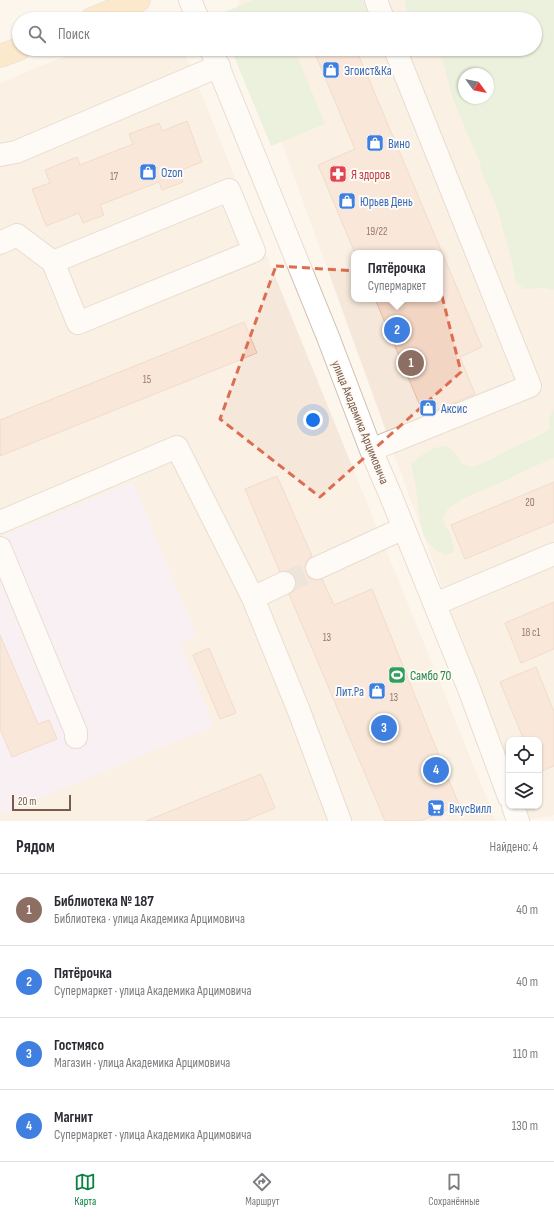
<!DOCTYPE html>
<html lang="ru">
<head>
<meta charset="utf-8">
<style>
	body { margin:0; font-family:"Sofia Sans Condensed",sans-serif; background:#f7f7f7; color:#2b2b33 }
	.controls { position:absolute; right:12px; bottom:12px; display:grid; overflow:hidden; border-radius:8px; box-shadow:0 1px 3px #0004 }
	.controls button { width:36px; height:36px; display:grid; place-items:center; padding:0; border:0; border-bottom:1px solid #e1e1e2; background:#fff; color:#2b2b33; font:20px sans-serif }
	.compass { position:absolute; left:458px; top:68px; width:36px; height:36px; border-radius:50%; background:#fff; box-shadow:0 1px 3px #0004; rotate:123deg }
	.scale { position:absolute; left:12px; bottom:10px; width:59px; box-sizing:border-box; padding-left:4px; border:2px solid #7a5c4d; border-top:0; font-size:11px; line-height:14px; white-space:nowrap; color:#7a5c4d; -webkit-text-stroke:3px #fffaf3; paint-order:stroke }
	.you { position:absolute; left:313px; top:420px; width:14px; height:14px; margin:-10px; border:3px solid #fff; border-radius:50%; background:#1a73e8; box-shadow:0 0 0 6px #1a73e833 }
	.badge { display:grid; place-items:center; width:26px; height:26px; border-radius:50%; background:#0b8043; color:#fff; font-size:13px; font-weight:700 }
	.pin { position:absolute; translate:-50% -50%; border:2px solid #fff; box-shadow:0 1px 4px #0006 }
	.popup { position:absolute; left:351px; top:250px; width:92px; height:52px; box-sizing:border-box; display:grid; place-content:center; border-radius:8px; background:#fff; filter:drop-shadow(0 1px 3px #0005); font-size:13px; white-space:nowrap; color:#7c7c81 }
	.popup b { font-size:15px; color:#2b2b33 }
	.popup::after { content:''; position:absolute; left:50%; top:100%; margin-left:-8px; border:8px solid transparent; border-top-color:#fff }
	.list { margin:0; padding:0; list-style:none }
	h2 { display:flex; justify-content:space-between; align-items:center; height:52px; margin:0; padding:0 16px; font-size:17px }
	h2 small { font-size:13px; font-weight:400; color:#7c7c81 }
	.list li { display:grid; grid-template-columns:26px 1fr auto; gap:12px; align-items:center; box-sizing:border-box; height:72px; padding:0 16px; border-top:1px solid #e1e1e2 }
	.list b { display:block; font-size:15px; white-space:nowrap }
	.list p { margin:0; font-size:13px; white-space:nowrap; color:#7c7c81 }
	.list em { font-size:13px; font-style:normal; color:#7c7c81 }
	.icon { flex:none; width:22px; height:22px; fill:none; stroke:currentColor; stroke-width:2; stroke-linecap:round; stroke-linejoin:round }
	.map { position:relative; flex:none; width:554px; height:821px; overflow:hidden }
	.search { position:absolute; background:#fff; box-shadow:0 1px 3px #0004; left:12px; right:12px; top:12px; height:44px; display:flex; align-items:center; gap:10px; box-sizing:border-box; padding:0 14px; border-radius:22px; color:#7c7c81; font-size:15px }
	.sheet { height:340px; background:#fff }
	nav { display:flex; justify-content:space-around; align-items:center; box-sizing:border-box; height:56px; border-top:1px solid #e1e1e2; background:#fff; font-size:11px; color:#7c7c81 }
	nav a { display:grid; justify-items:center; gap:2px }
	nav .on { color:#0b8043 }
	.map>svg:first-child { display:block }
</style>
</head>
<body>
<div class="map">
<svg width="554" height="821" viewBox="0 0 554 821">
	<rect width="100%" height="100%" fill="#fdf6ec"/>
	<path fill="#f5e8da" fill-rule="evenodd" d="M239 0H554V815L526 820 521 806H539V740H509V772L248 49H535V19H237L236 14ZM464 74H488V98H464ZM354 253H440V299H354Z
		M83 49H183L496 821H0V83Z"/>
	<path fill="#f3e8fa" d="M133 482 197 636 180 643 214 726 0 815V537Z"/>
	<path fill="#d8ecc9" fill-rule="evenodd" d="M254 0H363L371 19H218L217 15Z
		M405 0H554V290L545 288 524 289 516 282 512 262 498 211 482 173 480 163 460 117 452 96 444 65 436 49H535V19H412C407 14 405 7 405 0ZM464 74H488V98H464Z
		M231 49H315L297 56 325 124 271 146Z
		M554 409V458L528 469 502 482 464 498 448 509 443 517 446 527 451 535 454 552 445 555C418 543 421 520 417 496 416 485 413 475 411 464 424 454 429 447 447 446L455 453 462 464C466 465 470 467 474 466 490 462 502 453 516 446 527 441 539 437 549 429V418Z"/>
	<path fill="#f3d5c3" stroke="#e6bba3" d="M333 49H356L482 347 460 357 475 394 424 415 375 299H440V253H355L318 165 355 149 316 56Z
		M187 121 202 162 179 171 183 182 162 190 159 182 100 205 104 215 83 223 79 213 46 226 32 189 50 183 45 170 77 157 80 165 133 144 129 134 159 123 162 131Z
		M244 322 257 353 0 456V420Z
		M277 476 312 556 307 560 305 566 306 573 309 578 315 580 322 579 334 605 372 589 459 805 420 821H385L289 594 295 590 296 584 295 578 291 572 285 571 280 572 245 489Z
		M554 482V522L465 559 451 525Z
		M554 602V649L521 663 505 623Z
		M0 635 38 724 49 720 57 739 12 757 0 729Z
		M209 648 236 713 220 719 193 655Z
		M536 667 554 712V766L539 772V740H524L500 682Z
		M261 774 275 808 244 821H146Z"/>
	<g fill="none" stroke-linecap="round" stroke-linejoin="round">
		<path stroke="#dcd0c4" stroke-width="22" stroke-dasharray="22 11" stroke-linecap="butt" d="M284 583 317 568"/>
		<defs>
			<path id="minor" d="M190 0 198 19
				M376 0 383 19
				M211 49 328 337 371 450 390 494 469 689 509 797
				M0 155 16 152 219 66
				M0 243 17 235 53 262 78 323 254 251 229 190 53 262
				M371 450 530 386 395 49
				M0 522 177 447 253 598 299 711 340 821
				M0 548 76 732V737
				M317 568 404 528
				M253 598 284 583
				M435 604 554 554
				M513 806 518 821"/>
			<path id="major" d="M92 19 139 0
				M0 56 19 49"/>
		</defs>
		<use href="#minor" stroke="#d1beb0" stroke-width="24"/>
		<use href="#major" stroke="#dad1cd" stroke-width="24"/>
		<use href="#minor" stroke="#fff" stroke-width="22"/>
		<use href="#major" stroke="#fbd9a5" stroke-width="22"/>
	</g>
	<path d="M0 0H554V821H0ZM276 266 437 276 461 372 320 497 220 419Z" fill="#fdf6ec" fill-opacity=".55" fill-rule="evenodd"/>
	<path fill="none" stroke="#dc6d51" stroke-width="3" stroke-dasharray="8 5" stroke-linejoin="round" d="M276 266 437 276 461 372 320 497 220 419Z"/>
	<defs>
		<symbol id="shop-square" viewBox="-11 -11 22 22"><rect x="-9" y="-9" width="18" height="18" rx="4" fill="#3f7fe0" stroke="#fffaf3"/><path d="M-5-2.5h2.3a2.7 3.5 0 0 1 5.4 0H5L5.5 6h-11ZM-1.5-2.5h3a1.5 2.3 0 0 0-3 0Z" fill="#fff"/></symbol>
		<symbol id="pharmacy-square" viewBox="-11 -11 22 22"><rect x="-9" y="-9" width="18" height="18" rx="4" fill="#e0444e" stroke="#fffaf3"/><path d="M-2-6h4v4h4v4h-4v4h-4v-4h-4v-4h4Z" fill="#fff"/></symbol>
		<symbol id="stadium-square" viewBox="-11 -11 22 22"><rect x="-9" y="-9" width="18" height="18" rx="4" fill="#2e9e5b" stroke="#fffaf3"/><path d="M0-5a6.5 5 0 1 0 0 10a6.5 5 0 1 0 0-10ZM-3.5-1.8h7v3.6h-7Z" fill="#fff"/></symbol>
		<symbol id="supermarket-square" viewBox="-11 -11 22 22"><rect x="-9" y="-9" width="18" height="18" rx="4" fill="#3f7fe0" stroke="#fffaf3"/><path d="M-6-5.5h2.5l.6 2H6L4.5 2H-2.5L-4.4-4H-6ZM-1.5 3.2a1.3 1.3 0 1 0 .1 0ZM3 3.2a1.3 1.3 0 1 0 .1 0Z" fill="#fff"/></symbol>
	</defs>
	<g fill-rule="evenodd">
		<use href="#shop-square" x="321" y="60" width="20" height="20"/>
		<use href="#shop-square" x="365" y="133" width="20" height="20"/>
		<use href="#shop-square" x="138" y="162" width="20" height="20"/>
		<use href="#pharmacy-square" x="328" y="164" width="20" height="20"/>
		<use href="#shop-square" x="337" y="191" width="20" height="20"/>
		<use href="#shop-square" x="418" y="398" width="20" height="20"/>
		<use href="#stadium-square" x="387" y="665" width="20" height="20"/>
		<use href="#shop-square" x="367" y="681" width="20" height="20"/>
		<use href="#supermarket-square" x="426" y="798" width="20" height="20"/>
	</g>
	<g text-anchor="middle" stroke-width="4" stroke-linejoin="round" paint-order="stroke">
		<g font-size="11" fill="#987a6a">
			<text x="114" y="180">17</text>
			<text x="377" y="235">19/22</text>
			<text x="147" y="383">15</text>
			<text x="530" y="506">20</text>
			<text x="531" y="636">18 с1</text>
			<text x="327" y="641">13</text>
			<text x="394" y="701">13</text>
		</g>
		<g font-size="13" fill="#366cbe" stroke="#fffaf3" text-anchor="start">
			<text x="344" y="75">Эгоист&amp;Ка</text>
			<text x="388" y="148">Вино</text>
			<text x="161" y="177">Ozon</text>
			<text x="360" y="206">Юрьев День</text>
			<text x="441" y="413">Аксис</text>
			<text x="364" y="696" text-anchor="end">Лит.Ра</text>
			<text x="449" y="813">ВкусВилл</text>
		</g>
		<g font-size="13" fill="#be3a42" stroke="#fffaf3" text-anchor="start">
			<text x="351" y="179">Я здоров</text>
		</g>
		<g font-size="13" fill="#7a5c4d" stroke="#fffaf3">
			<text transform="translate(361 422) rotate(68)" y="5">улица Академика Арцимовича</text>
		</g>
		<g font-size="13" fill="#27864d" stroke="#fffaf3" text-anchor="start">
			<text x="410" y="680">Самбо 70</text>
		</g>
	</g>
</svg>
<div class="controls">
<button><svg class="icon" aria-label="locate" viewBox="0 0 24 24"><circle cx="12" cy="12" r="6"/><path d="M12 2v4M12 18v4M2 12h4M18 12h4"/></svg></button>
<button><svg class="icon" aria-label="layers" viewBox="0 0 24 24"><path d="M12 4l9 5-9 5-9-5zM3 14l9 5 9-5"/></svg></button>
</div>
<svg class="compass" viewBox="-18 -18 36 36"><path d="M0-13l5 13h-10z" fill="#e53935"/><path d="M0 13l5-13h-10z" fill="#7c7c81"/></svg>
<div class="scale">20 m</div>
<div class="you"></div>
<div class="pin badge" style="left:411px;top:363px;background:#8d6e63">1</div>
<div class="pin badge" style="left:397px;top:330px;background:#3f7fe0">2</div>
<div class="popup"><b>Пятёрочка</b>Супермаркет</div>
<div class="pin badge" style="left:384px;top:728px;background:#3f7fe0">3</div>
<div class="pin badge" style="left:436px;top:770px;background:#3f7fe0">4</div>
<div class="search"><svg class="icon" aria-label="search" viewBox="0 0 24 24"><circle cx="10" cy="10" r="6"/><path d="M15 15l6 6"/></svg>Поиск</div>
</div>
<section class="sheet">
<h2>Рядом<small>Найдено: 4</small></h2>
<ul class="list">
<li><span class="badge" style="background:#8d6e63">1</span><div><b>Библиотека № 187</b><p>Библиотека · улица Академика Арцимовича</p></div><em>40 m</em></li>
<li><span class="badge" style="background:#3f7fe0">2</span><div><b>Пятёрочка</b><p>Супермаркет · улица Академика Арцимовича</p></div><em>40 m</em></li>
<li><span class="badge" style="background:#3f7fe0">3</span><div><b>Гостмясо</b><p>Магазин · улица Академика Арцимовича</p></div><em>110 m</em></li>
<li><span class="badge" style="background:#3f7fe0">4</span><div><b>Магнит</b><p>Супермаркет · улица Академика Арцимовича</p></div><em>130 m</em></li>
</ul>
</section>
<nav>
<a class="on"><svg class="icon" aria-label="map" viewBox="0 0 24 24"><path d="M3 6l6-2 6 2 6-2v14l-6 2-6-2-6 2zM9 4v14M15 6v14"/></svg>Карта</a>
<a><svg class="icon" aria-label="directions" viewBox="0 0 24 24"><path d="M12 3l9 9-9 9-9-9zM9 14v-3h6M13 9l2 2-2 2"/></svg>Маршрут</a>
<a><svg class="icon" aria-label="saved" viewBox="0 0 24 24"><path d="M7 4h10v16l-5-4-5 4z"/></svg>Сохранённые</a>
</nav>
</body>
</html>
